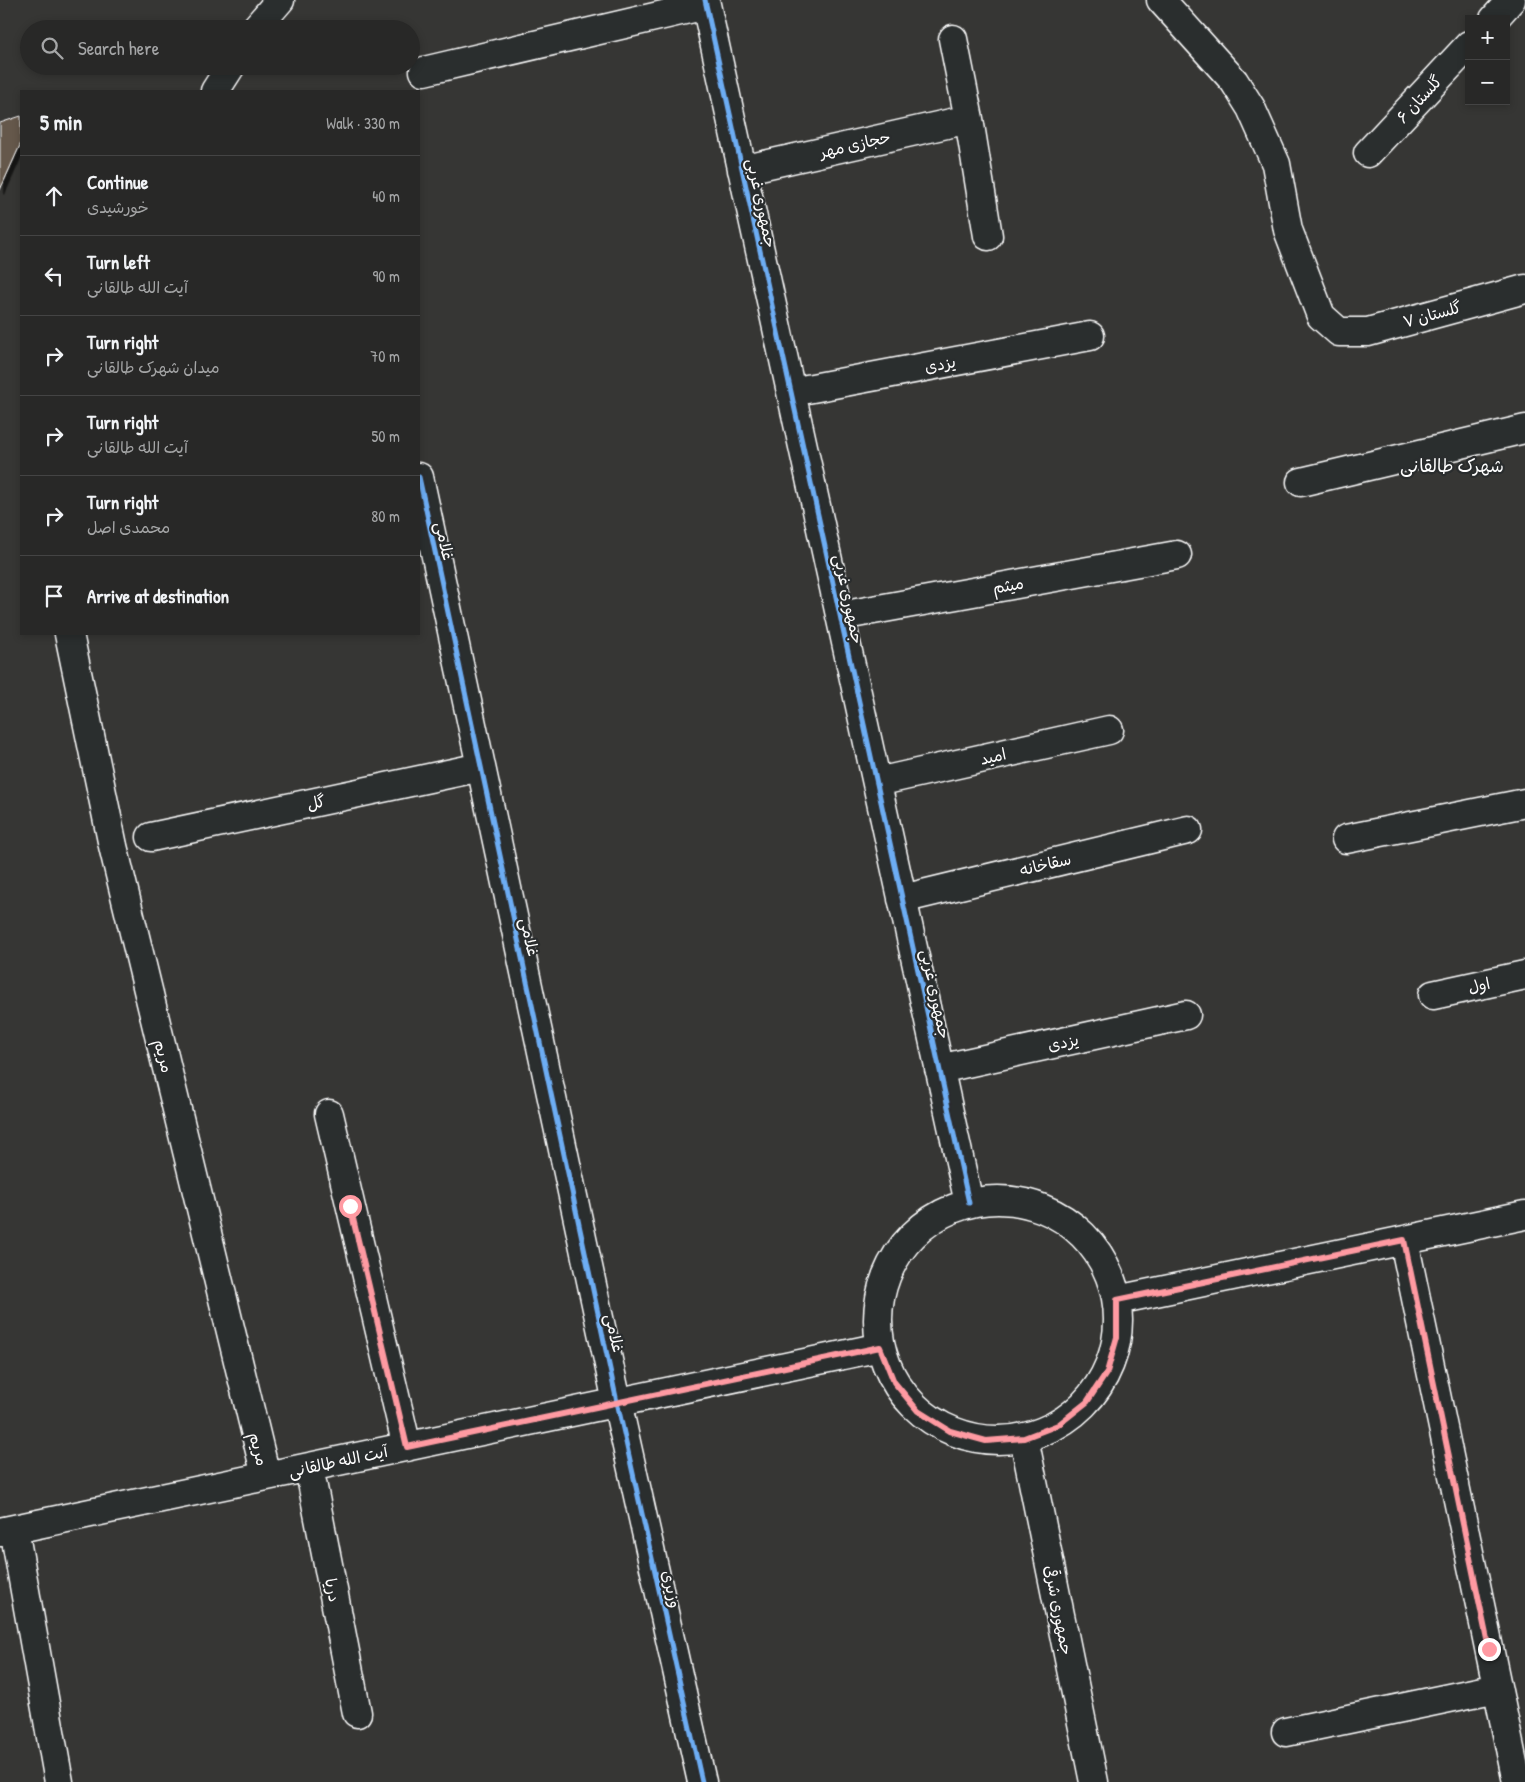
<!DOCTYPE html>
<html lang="en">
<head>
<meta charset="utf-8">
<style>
	body { margin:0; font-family:"Patrick Hand","Playpen Sans Arabic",sans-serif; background:#30302f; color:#f1f3f6 }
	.controls { position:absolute; right:15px; top:15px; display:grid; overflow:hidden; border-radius:0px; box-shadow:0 2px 8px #0003 }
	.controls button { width:45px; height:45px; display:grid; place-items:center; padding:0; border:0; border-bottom:1px solid #444; background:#282827; color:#f1f3f6; font:25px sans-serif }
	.stop { position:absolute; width:15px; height:15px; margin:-11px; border:4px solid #ff9aa2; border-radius:50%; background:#fff }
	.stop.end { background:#ff9aa2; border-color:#fff; box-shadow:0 1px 5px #0008 }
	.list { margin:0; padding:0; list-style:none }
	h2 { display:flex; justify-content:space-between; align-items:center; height:65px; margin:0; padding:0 20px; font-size:21px }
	h2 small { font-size:16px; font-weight:400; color:#a5a6a7 }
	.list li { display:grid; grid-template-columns:32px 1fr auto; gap:15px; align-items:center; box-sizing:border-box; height:80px; padding:0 20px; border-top:1px solid #444 }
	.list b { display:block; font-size:19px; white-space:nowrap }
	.list p { margin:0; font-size:16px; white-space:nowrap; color:#a5a6a7 }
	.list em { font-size:16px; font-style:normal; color:#a5a6a7 }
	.icon { flex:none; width:28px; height:28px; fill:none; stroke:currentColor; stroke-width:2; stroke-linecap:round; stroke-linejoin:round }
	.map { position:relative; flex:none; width:1525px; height:1782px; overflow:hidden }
	.search { position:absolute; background:#282827; box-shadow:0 2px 8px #0003; left:20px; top:20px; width:400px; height:55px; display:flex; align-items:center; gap:12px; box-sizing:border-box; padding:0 18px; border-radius:28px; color:#a5a6a7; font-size:19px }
	.panel { position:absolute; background:#282827; box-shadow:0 2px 8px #0003; left:20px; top:90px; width:400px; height:545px; border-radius:0px }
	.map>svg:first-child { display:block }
</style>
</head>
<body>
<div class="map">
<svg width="1525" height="1782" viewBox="0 0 1525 1782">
	<defs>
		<filter id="shadow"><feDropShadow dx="4.5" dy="4.5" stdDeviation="0" flood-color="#0009"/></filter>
	</defs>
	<rect width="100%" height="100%" fill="#363634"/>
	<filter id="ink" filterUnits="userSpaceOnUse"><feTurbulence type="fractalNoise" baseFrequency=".02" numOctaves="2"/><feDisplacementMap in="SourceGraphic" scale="10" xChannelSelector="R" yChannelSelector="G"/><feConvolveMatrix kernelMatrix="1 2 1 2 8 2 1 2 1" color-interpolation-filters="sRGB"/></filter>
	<g filter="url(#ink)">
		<path fill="#65584c" stroke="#fff" filter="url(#shadow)" d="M21 116V143L0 190V123Z"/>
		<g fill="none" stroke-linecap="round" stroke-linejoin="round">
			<defs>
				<path id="minor" d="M705 0 969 1203
					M1161 0 1234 81 1251 108 1276 164 1288 230 1321 316 1339 332H1368L1525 289
					M1494 19 1511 0
					M255 29 280 0
					M953 39 969 119 988 236
					M424 71 706 5
					M215 91 231 66
					M1368 153 1469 45
					M742 170 969 119
					M791 392 1090 336
					M419 477 617 1402 702 1782
					M1301 482 1525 429
					M840 616 1177 555
					M69 634 113 846 266 1476
					M877 782 1109 730
					M151 837 481 767
					M1346 839 1525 803
					M902 899 1188 830
					M1433 995 1525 975
					M939 1069 1186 1015
					M329 1114 407 1447
					M878 1320a120 120 0 1 1 240 0a120 120 0 1 1-240 0Z
					M1404 1241 1517 1782
					M1117 1300 1525 1215
					M1024 1438 1094 1782
					M309 1467 357 1713
					M14 1529 59 1782
					M0 1532 881 1347
					M1286 1732 1497 1688"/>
			</defs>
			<use href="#minor" stroke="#fff" stroke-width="31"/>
			<use href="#minor" stroke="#2a2d2e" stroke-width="28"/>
			<defs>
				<path id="cycleway" d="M705 0 969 1203
					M419 477 617 1402 702 1782"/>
			</defs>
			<use href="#cycleway" stroke="#2a2d2e" stroke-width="8"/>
			<use href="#cycleway" stroke="#6dadf4" stroke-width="5"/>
		</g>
	</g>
	<g fill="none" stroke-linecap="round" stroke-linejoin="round" filter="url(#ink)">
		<path stroke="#ff9aa2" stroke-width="6" d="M350 1206 407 1447 880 1347 894 1382 918 1411 950 1431 986 1441 1024 1438 1058 1425 1087 1402 1107 1372 1117 1337V1300L1404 1240 1489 1649"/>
	</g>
	<g text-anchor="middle" stroke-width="4.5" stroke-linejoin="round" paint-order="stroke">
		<g font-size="16" fill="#fff" stroke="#2a2d2e">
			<text transform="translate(1419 99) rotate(-47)" y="6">گلستان ۶</text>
			<text transform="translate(855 144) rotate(-13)" y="6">حجازی مهر</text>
			<text transform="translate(762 203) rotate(78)" y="6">جمهوری غربی</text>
			<text transform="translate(1432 314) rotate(-15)" y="6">گلستان ۷</text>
			<text transform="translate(940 364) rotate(-11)" y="6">یزدی</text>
			<text transform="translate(445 541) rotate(78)" y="6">غلامی</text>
			<text transform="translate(1008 585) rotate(-10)" y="6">میثم</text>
			<text transform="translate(849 599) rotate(78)" y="6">جمهوری غربی</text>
			<text transform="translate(993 756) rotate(-13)" y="6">امید</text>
			<text transform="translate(316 802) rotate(-12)" y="6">گل</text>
			<text transform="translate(1045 864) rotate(-13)" y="6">سقاخانه</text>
			<text transform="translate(530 937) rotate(78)" y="6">غلامی</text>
			<text transform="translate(1479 985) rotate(-13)" y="6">اول</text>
			<text transform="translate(936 994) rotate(78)" y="6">جمهوری غربی</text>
			<text transform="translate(1063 1042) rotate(-12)" y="6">یزدی</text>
			<text transform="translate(164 1056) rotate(76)" y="6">مریم</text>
			<text transform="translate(615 1333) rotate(78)" y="6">غلامی</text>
			<text transform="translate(259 1449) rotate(76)" y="6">مریم</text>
			<text transform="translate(338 1461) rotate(-12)" y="6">آیت الله طالقانی</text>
			<text transform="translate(672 1589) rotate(77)" y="6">وزیری</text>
			<text transform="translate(333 1590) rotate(79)" y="6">دریا</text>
			<text transform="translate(1059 1610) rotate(79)" y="6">جمهوری شرقی</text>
		</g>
		<g font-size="18" fill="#fff" stroke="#2a2d2e">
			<text x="1452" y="472">شهرک طالقانی</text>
		</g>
	</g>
</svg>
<div class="controls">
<button>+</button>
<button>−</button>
</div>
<div class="stop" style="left:350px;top:1206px"></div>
<div class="stop end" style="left:1489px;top:1649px"></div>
<div class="search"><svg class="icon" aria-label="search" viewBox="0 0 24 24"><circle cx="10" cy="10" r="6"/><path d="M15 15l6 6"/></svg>Search here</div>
<section class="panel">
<h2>5 min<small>Walk · 330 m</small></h2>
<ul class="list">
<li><svg class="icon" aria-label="ahead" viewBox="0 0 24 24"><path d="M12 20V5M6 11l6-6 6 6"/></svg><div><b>Continue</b><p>خورشیدی</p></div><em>40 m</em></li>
<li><svg class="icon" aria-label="left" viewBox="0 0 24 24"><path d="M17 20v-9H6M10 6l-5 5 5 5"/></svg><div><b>Turn left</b><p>آیت الله طالقانی</p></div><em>90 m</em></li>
<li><svg class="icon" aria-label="right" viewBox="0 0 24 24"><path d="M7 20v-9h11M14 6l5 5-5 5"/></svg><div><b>Turn right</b><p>میدان شهرک طالقانی</p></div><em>70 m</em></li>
<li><svg class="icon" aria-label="right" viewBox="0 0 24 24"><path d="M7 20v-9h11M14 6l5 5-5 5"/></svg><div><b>Turn right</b><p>آیت الله طالقانی</p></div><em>50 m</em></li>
<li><svg class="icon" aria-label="right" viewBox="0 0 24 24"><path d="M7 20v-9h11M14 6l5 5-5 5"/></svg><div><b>Turn right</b><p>محمدی اصل</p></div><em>80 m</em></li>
<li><svg class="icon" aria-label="arrive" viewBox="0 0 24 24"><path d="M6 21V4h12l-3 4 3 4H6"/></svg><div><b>Arrive at destination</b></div></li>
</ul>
</section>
</div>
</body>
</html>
